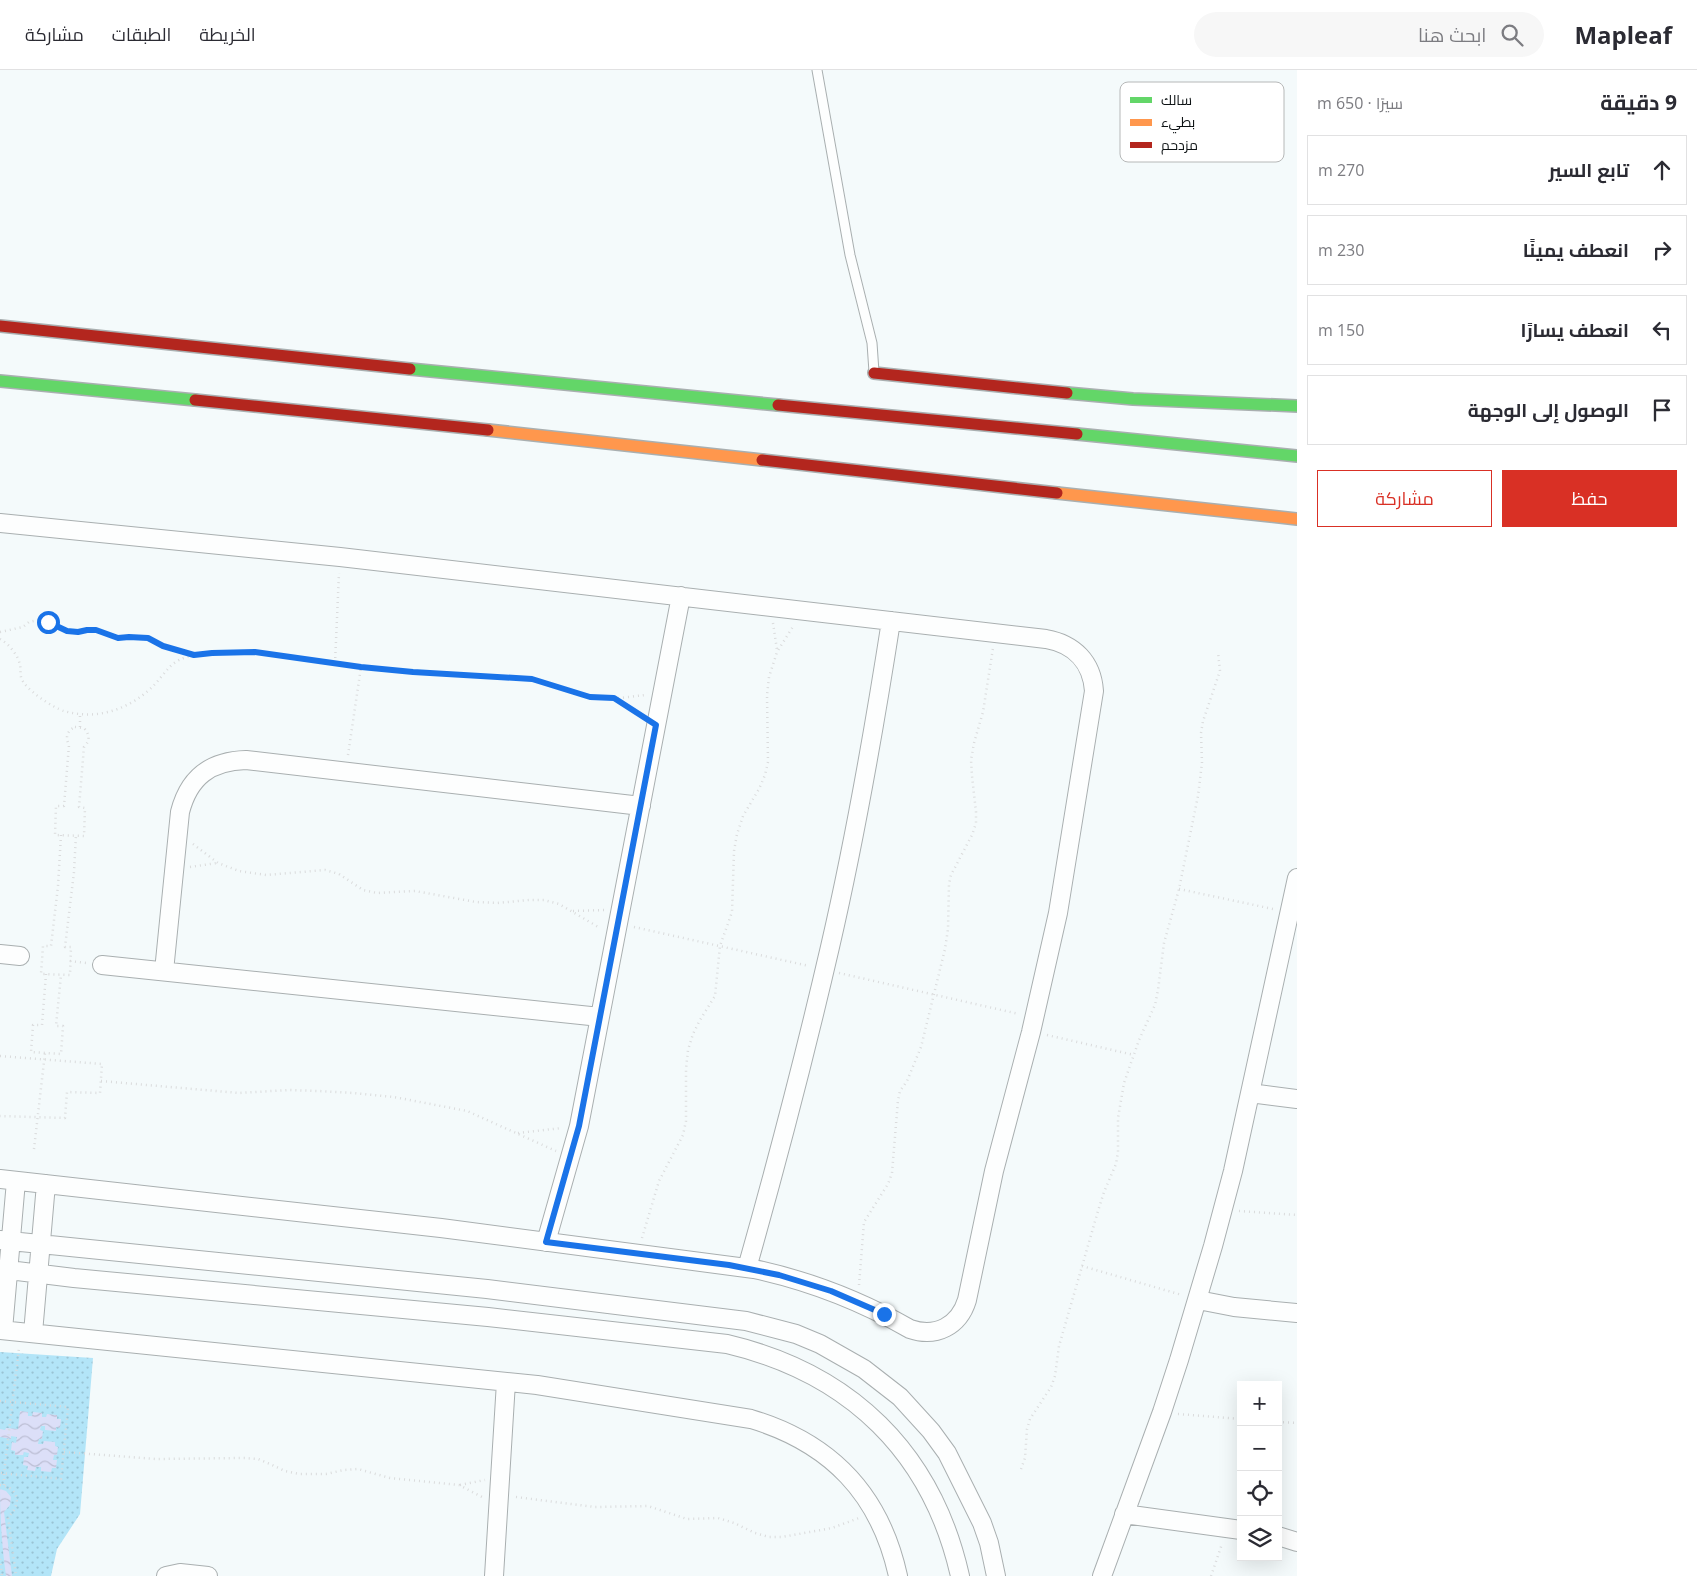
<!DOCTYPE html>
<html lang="ar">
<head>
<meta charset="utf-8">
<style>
	body { margin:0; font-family:"Open Sans",Cairo,sans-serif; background:#f7f7f7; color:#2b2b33; direction:rtl }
	.controls { position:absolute; right:15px; bottom:15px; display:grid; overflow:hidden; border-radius:0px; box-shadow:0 5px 20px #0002 }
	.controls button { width:45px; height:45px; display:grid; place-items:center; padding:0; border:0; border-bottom:1px solid #e1e1e2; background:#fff; color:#2b2b33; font:25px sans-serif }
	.stop { position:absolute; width:15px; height:15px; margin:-11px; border:4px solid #1a73e8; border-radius:50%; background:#fff }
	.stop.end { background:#1a73e8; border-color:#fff; box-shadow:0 1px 5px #0008 }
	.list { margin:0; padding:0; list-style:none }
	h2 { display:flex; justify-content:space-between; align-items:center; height:65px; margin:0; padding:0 20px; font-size:21px }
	h2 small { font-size:16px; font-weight:400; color:#7c7c81 }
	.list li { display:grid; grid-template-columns:32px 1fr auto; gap:15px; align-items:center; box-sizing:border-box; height:70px; margin:0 10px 10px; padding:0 10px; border:1px solid #e1e1e2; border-radius:0px }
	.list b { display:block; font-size:19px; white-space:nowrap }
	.list em { font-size:16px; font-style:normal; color:#7c7c81 }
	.actions { display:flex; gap:10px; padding:15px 20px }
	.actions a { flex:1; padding:11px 0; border:1px solid #d93025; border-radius:0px; text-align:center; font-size:18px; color:#d93025 }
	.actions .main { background:#d93025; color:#fff }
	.icon { flex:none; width:28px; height:28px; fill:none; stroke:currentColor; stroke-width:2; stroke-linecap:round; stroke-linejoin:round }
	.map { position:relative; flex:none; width:1297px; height:1506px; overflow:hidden; direction:ltr }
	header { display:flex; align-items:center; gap:30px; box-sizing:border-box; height:70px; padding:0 25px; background:#fff; border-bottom:1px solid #e1e1e2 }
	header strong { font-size:24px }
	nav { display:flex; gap:28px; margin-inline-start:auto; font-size:18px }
	.search { width:350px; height:45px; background:#f7f7f7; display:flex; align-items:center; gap:12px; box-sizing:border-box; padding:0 18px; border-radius:28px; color:#7c7c81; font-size:19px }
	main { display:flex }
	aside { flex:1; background:#fff }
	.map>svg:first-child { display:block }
</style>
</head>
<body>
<header>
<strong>Mapleaf</strong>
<div class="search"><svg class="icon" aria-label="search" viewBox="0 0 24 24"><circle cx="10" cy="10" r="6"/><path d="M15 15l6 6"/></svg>ابحث هنا</div>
<nav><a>الخريطة</a><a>الطبقات</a><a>مشاركة</a></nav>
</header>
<main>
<aside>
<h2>9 دقيقة<small>سيرًا · 650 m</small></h2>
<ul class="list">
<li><svg class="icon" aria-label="ahead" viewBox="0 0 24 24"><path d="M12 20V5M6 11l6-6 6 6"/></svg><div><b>تابع السير</b></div><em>270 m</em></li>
<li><svg class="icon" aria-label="right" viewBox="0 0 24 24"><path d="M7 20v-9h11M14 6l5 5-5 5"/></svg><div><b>انعطف يمينًا</b></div><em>230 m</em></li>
<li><svg class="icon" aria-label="left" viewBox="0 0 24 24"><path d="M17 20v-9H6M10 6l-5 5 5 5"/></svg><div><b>انعطف يسارًا</b></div><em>150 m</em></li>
<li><svg class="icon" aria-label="arrive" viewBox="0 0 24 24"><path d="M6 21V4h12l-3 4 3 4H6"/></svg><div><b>الوصول إلى الوجهة</b></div></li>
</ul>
<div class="actions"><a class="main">حفظ</a><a>مشاركة</a></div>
</aside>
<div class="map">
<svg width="1297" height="1506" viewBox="0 0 1297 1506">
	<defs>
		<pattern id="park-dots" width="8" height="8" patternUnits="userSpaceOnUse" patternTransform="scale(1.25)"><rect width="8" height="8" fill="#b3e5f8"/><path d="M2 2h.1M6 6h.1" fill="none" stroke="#99c3d4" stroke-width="1.8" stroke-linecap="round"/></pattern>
		<pattern id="water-waves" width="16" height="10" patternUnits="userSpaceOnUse" patternTransform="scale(1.25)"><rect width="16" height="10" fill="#dcdff8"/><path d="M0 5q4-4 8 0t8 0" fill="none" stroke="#bcbed4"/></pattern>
	</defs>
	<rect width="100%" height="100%" fill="#f4fafb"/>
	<path fill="url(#park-dots)" d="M0 1282 93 1288 80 1444 57 1479 51 1506H0Z"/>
	<path fill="url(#water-waves)" d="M20 1341 28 1342V1346H32L33 1342 42 1343V1347H46L47 1344 57 1345V1349H61L60 1358 56 1357V1361L45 1360V1356H41L40 1360 43 1361 42 1369H39L38 1374H43L44 1371 55 1372V1376L58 1377 57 1385H54L53 1390H57L56 1398H52L51 1402 41 1401V1397H36L35 1401 27 1400 28 1396 23 1395 24 1387H28L29 1383 24 1382 23 1385H15V1381L11 1380 12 1372 16 1373 17 1367 11 1366V1369L0 1367V1359L5 1360 6 1358 18 1359Z
		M0 1419 6 1421 11 1427 10 1435 4 1442 12 1506H6C2 1477 0 1449 0 1419Z"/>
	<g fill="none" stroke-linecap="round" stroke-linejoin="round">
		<defs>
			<path id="lane" d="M817 0 850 185 872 273 874 302"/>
			<path id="street" d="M0 453 340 487 1046 569C1074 574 1092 592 1094 621L1058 843 1031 962 994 1101 967 1230C959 1256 936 1268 910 1259 861 1231 810 1211 754 1199L441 1158 0 1109
				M0 884 20 886
				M102 895 600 947
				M164 901 180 742C189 707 210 691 246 690L641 736
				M1250 1023 1297 1029
				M0 1170 487 1219 746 1251 796 1264 820 1274 864 1299 900 1327 931 1361 947 1383 982 1453 989 1473 996 1506
				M546 1172 579 1056 681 526
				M747 1198C777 1092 805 985 830 877 855 769 874 660 891 551
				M0 1199 74 1208 488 1247 727 1274C850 1303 932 1382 960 1506
				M1198 1230 1234 1237 1297 1243
				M0 1260 537 1315 751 1349C831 1373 880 1424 898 1506
				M3 1260 16 1111
				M33 1263 46 1114
				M1124 1444 1241 1460
				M1278 1466 1297 1472
				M166 1506 180 1503 208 1506
				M494 1506 506 1312
				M1102 1506 1162 1342 1179 1290 1213 1176 1233 1101 1297 808"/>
			<path id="fast" d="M410 299 778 335
				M0 311 195 330
				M1067 323 1133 329 1297 336
				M1077 364 1297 386"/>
			<path id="slow" d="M488 360 762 390
				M1057 423 1297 449"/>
			<path id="jam" d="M0 256 410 299
				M874 303 1067 323
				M195 330 488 360
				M778 335 1077 364
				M762 390 1057 423"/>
		</defs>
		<use href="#lane" stroke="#a9afb0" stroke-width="11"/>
		<use href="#street" stroke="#a9afb0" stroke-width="20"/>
		<use href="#fast" stroke="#a9afb0" stroke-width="14"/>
		<use href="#slow" stroke="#a9afb0" stroke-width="14"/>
		<use href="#jam" stroke="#a9afb0" stroke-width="14"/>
		<path stroke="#dadbdc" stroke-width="2.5" stroke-dasharray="1 4" stroke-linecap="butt" d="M773 553 777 580
			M0 562 23 557 29 552 38 550 48 552 67 561 78 562 87 560H96L118 568 129 567 148 568 163 576 193 584
			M0 569C9 574 18 585 20 595 21 599 20 603 21 607 23 618 53 638 64 641 95 650 125 641 149 620 167 604 168 589 196 585 251 575 307 591 362 597 418 603 475 605 532 609 552 614 570 624 589 627 607 631 627 627 645 625
			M335 593 339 503
			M615 628 642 646
			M75 657 84 658C90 665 90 671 84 677L79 737 85 738 84 766 55 765 56 736H64L69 675C65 667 67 661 75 657Z
			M80 657V644
			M348 685 361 597
			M61 765 58 816 51 876H43L41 904 70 905 71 877H65L74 802 76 765
			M193 774 218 793 239 801 266 805 325 800 339 804 363 820 377 823 415 821 476 832 497 833 529 830H544L559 834 600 858
			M190 797 217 793
			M1179 819 1273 839
			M573 841 605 840
			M634 857 809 896
			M70 891 86 893
			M839 903 1019 944
			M46 904 42 955H33L31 982 61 984 63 956H56L61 905
			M1047 965 1134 985
			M0 986 102 994 100 1023 67 1022 65 1048 0 1046
			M101 1011 239 1023 289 1020 319 1021 353 1023 394 1027 467 1041 556 1081
			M518 1063 562 1058
			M34 1079 45 983
			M1239 1141 1297 1145
			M642 1168 659 1111 683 1065 686 1051V999L688 980 693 964 700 950 715 926 720 876 732 842 734 781 737 764 743 746 759 719 765 705 768 692 767 625 769 607 777 582 794 555
			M1082 1196 1182 1225
			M859 1215 864 1152 888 1114 892 1103 898 1030 900 1021 907 1011 921 977 945 879 948 859 949 814 951 805 972 765 976 753V742L972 706 971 690 974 673 983 642 993 578
			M0 1331 68 1337 61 1409 0 1403
			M1178 1344 1241 1349
			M1278 1352 1297 1353
			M64 1382 156 1389 244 1388 258 1389 270 1394 285 1401 299 1404H326L344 1400 358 1399 390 1408 459 1415 484 1428
			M1021 1399 1025 1388 1027 1359 1030 1349 1051 1317 1055 1306 1059 1276 1098 1141 1104 1122 1116 1094 1118 1082V1048L1124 1013 1139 970 1155 935 1158 920 1164 873 1179 819 1198 726 1202 693 1201 663 1203 651 1220 601 1218 582
			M0 1415C19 1417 22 1435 8 1447L16 1506
			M4 1415V1403L19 1278
			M460 1415 485 1410
			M516 1427 595 1437 648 1436 687 1449 718 1448 734 1453 755 1463 769 1467H782L832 1458 859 1448
			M0 1489 2 1506
			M1211 1506 1222 1474"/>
		<use href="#lane" stroke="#fdfefe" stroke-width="9"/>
		<use href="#street" stroke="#fdfefe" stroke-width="18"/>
		<use href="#fast" stroke="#63d668" stroke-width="11"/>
		<use href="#slow" stroke="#ff974d" stroke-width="11"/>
		<use href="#jam" stroke="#b3261e" stroke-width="11"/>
	</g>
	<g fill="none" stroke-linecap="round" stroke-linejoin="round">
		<path stroke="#1a73e8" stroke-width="6" d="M48 552 67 561 78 562 87 560H96L118 568 129 567 148 568 163 576 194 585 212 583 255 582 361 597 413 602 532 609 590 627 614 628 656 655 579 1056 546 1172 729 1195 779 1205 831 1221 884 1244"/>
	</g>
	<rect x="1120" y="12" width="164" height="80" rx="8" fill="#fff" stroke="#b6b8b8" stroke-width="1"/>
	<rect x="1130" y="27" width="22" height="6" fill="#63d668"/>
	<rect x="1130" y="49" width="22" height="7" fill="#ff974d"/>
	<rect x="1130" y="72" width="22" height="6" fill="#b3261e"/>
	<g font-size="14" fill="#0d1214">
		<text x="1161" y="35">سالك</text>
		<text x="1161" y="57">بطيء</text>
		<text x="1161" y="80">مزدحم</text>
	</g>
</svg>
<div class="controls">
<button>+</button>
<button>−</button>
<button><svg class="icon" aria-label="locate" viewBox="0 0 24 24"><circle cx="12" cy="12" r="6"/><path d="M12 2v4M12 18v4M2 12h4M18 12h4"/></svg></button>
<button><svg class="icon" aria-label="layers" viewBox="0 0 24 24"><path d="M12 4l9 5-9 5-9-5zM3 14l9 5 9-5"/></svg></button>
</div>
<div class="stop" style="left:48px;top:552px"></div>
<div class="stop end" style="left:884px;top:1244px"></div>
</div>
</main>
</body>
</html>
